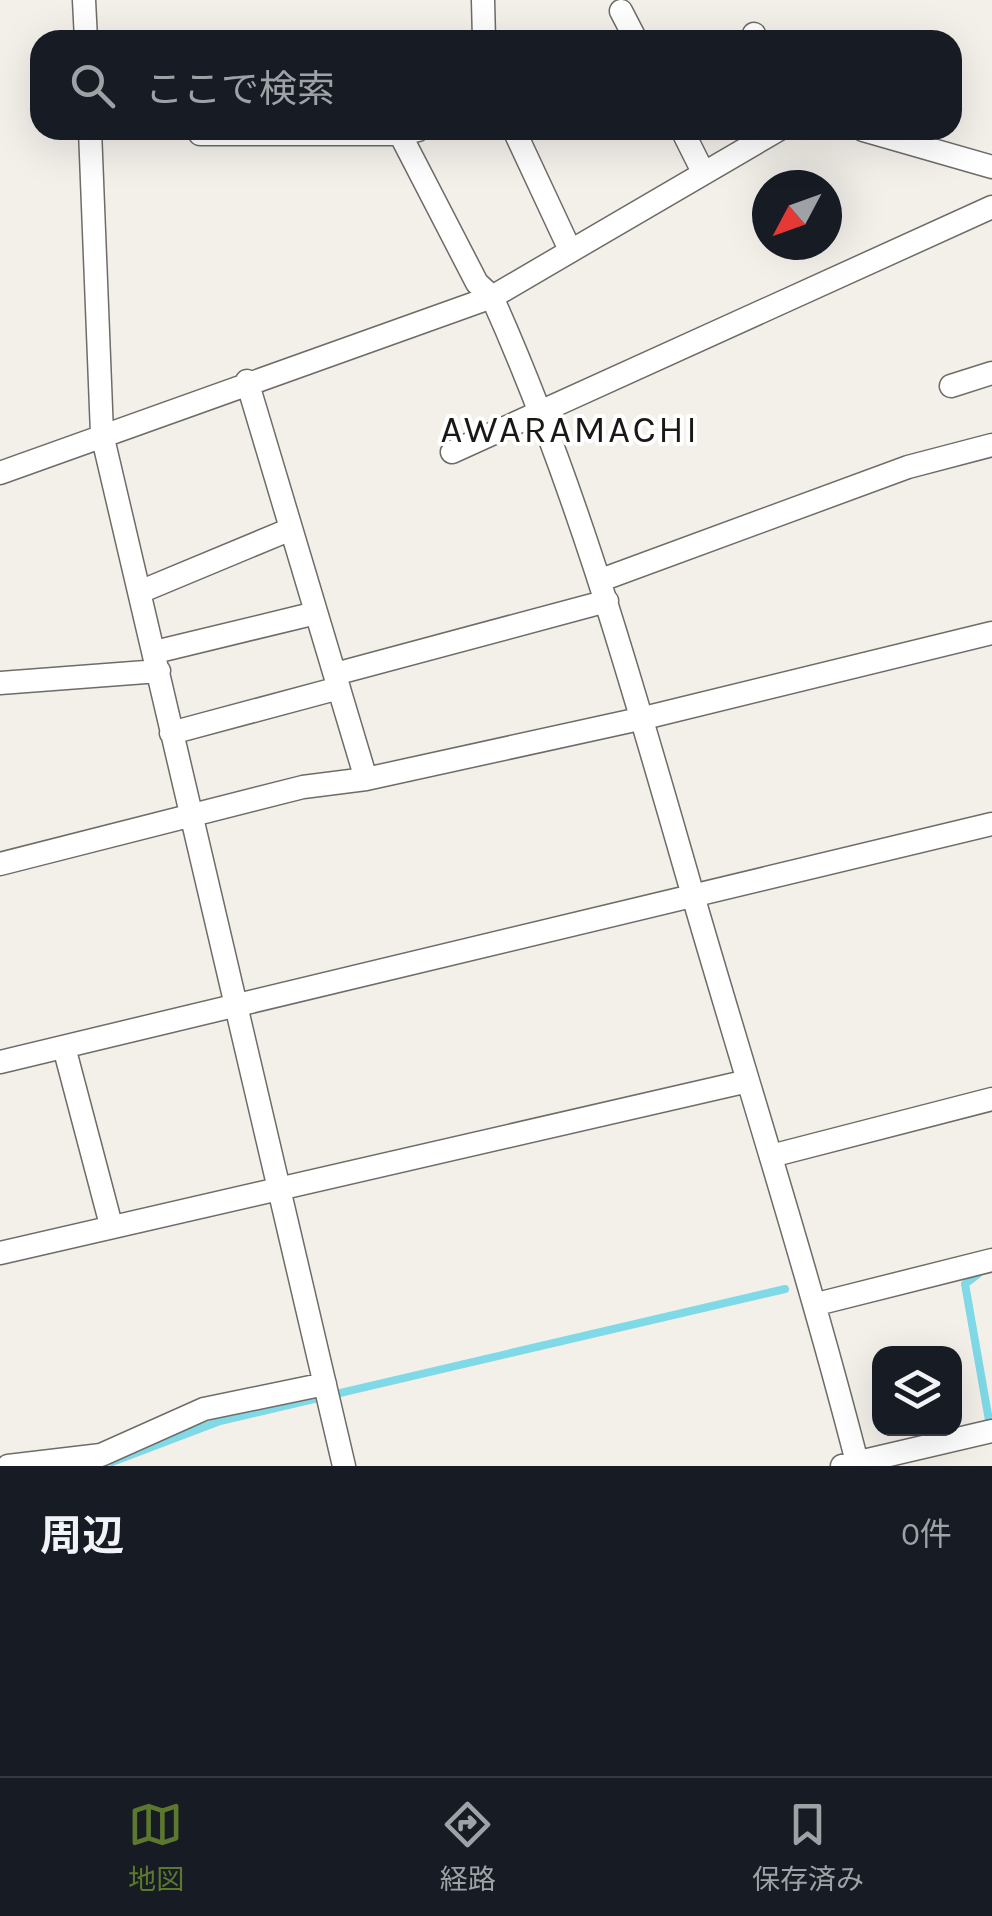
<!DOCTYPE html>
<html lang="ja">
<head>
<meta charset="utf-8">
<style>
	body { margin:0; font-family:Karla,"Noto Sans JP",sans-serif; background:#20242c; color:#f1f3f6 }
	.controls { position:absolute; right:30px; bottom:30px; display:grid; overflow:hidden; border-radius:20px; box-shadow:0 10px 40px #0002 }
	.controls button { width:90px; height:90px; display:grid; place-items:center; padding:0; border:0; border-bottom:2px solid #363941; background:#171b24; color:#f1f3f6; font:50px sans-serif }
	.compass { position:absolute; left:752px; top:170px; width:90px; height:90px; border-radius:50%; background:#171b24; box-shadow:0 10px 40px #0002; rotate:229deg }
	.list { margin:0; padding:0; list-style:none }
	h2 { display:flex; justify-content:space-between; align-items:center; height:130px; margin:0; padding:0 40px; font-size:42px }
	h2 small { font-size:32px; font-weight:400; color:#9ea1a6 }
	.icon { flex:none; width:55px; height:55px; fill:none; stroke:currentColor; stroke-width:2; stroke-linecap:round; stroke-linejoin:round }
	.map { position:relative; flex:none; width:992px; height:1466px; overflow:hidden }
	.search { position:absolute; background:#171b24; box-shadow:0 10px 40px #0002; left:30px; right:30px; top:30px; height:110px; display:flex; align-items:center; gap:25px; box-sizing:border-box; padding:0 35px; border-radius:30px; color:#9ea1a6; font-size:38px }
	.sheet { height:310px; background:#171b24 }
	nav { display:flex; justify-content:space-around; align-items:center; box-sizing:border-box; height:140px; border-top:2px solid #363941; background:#171b24; font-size:28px; color:#9ea1a6 }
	nav a { display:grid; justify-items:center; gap:5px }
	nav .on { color:#5b782e }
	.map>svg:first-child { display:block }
</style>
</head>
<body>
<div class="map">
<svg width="992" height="1466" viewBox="0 0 992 1466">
	<rect width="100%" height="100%" fill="#f3f0ea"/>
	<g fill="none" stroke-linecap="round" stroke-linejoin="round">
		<path stroke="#7fd9e7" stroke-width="8" d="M978 1274 965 1284 990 1426
			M112 1462 220 1421 785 1289"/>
		<defs>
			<path id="minor" d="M84 0 86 40
				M483 0 484 40
				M621 11 636 40
				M754 34 757 40
				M90 130 102 434 344 1466
				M514 130 570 250
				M682 130 703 172
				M863 130 992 167
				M200 134H400L418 130
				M400 134 477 283 492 297C579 491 635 695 694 899 749 1088 809 1275 858 1466
				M247 381 366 779
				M951 386 992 373
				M452 452 992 207
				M0 473 492 297 778 130
				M601 580 908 467 992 445
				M142 591 291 529
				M155 652 316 613
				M335 674 607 601
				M0 683 159 671
				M171 733 339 688
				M0 864 303 787 366 779 644 718 992 633
				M64 1047 111 1225
				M0 1062 992 824
				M771 1156 992 1099
				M0 1253 748 1081
				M817 1304 992 1260
				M8 1466 101 1455 204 1409 325 1384
				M842 1466 992 1431"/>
		</defs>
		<use href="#minor" stroke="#6e6c67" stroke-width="25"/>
		<use href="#minor" stroke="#fff" stroke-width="22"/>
	</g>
	<g text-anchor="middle" stroke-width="8" stroke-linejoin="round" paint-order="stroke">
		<g font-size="38" letter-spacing="2.5" fill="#191816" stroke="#fff">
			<text x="570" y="442">AWARAMACHI</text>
		</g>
	</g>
</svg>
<div class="controls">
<button><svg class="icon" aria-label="layers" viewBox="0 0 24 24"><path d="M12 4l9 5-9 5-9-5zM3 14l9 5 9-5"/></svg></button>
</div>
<svg class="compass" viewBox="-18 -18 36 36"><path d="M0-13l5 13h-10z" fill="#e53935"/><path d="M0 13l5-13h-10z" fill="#9ea1a6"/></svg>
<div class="search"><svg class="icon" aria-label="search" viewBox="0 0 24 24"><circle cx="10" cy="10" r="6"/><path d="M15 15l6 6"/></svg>ここで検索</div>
</div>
<section class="sheet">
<h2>周辺<small>0件</small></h2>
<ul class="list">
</ul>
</section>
<nav>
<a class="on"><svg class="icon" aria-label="map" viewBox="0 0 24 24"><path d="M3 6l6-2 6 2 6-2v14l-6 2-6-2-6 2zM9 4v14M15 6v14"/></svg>地図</a>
<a><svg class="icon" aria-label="directions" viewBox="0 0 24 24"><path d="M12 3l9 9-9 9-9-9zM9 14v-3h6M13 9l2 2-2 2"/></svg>経路</a>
<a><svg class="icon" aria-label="saved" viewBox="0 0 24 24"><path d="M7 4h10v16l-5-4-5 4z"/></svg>保存済み</a>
</nav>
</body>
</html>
